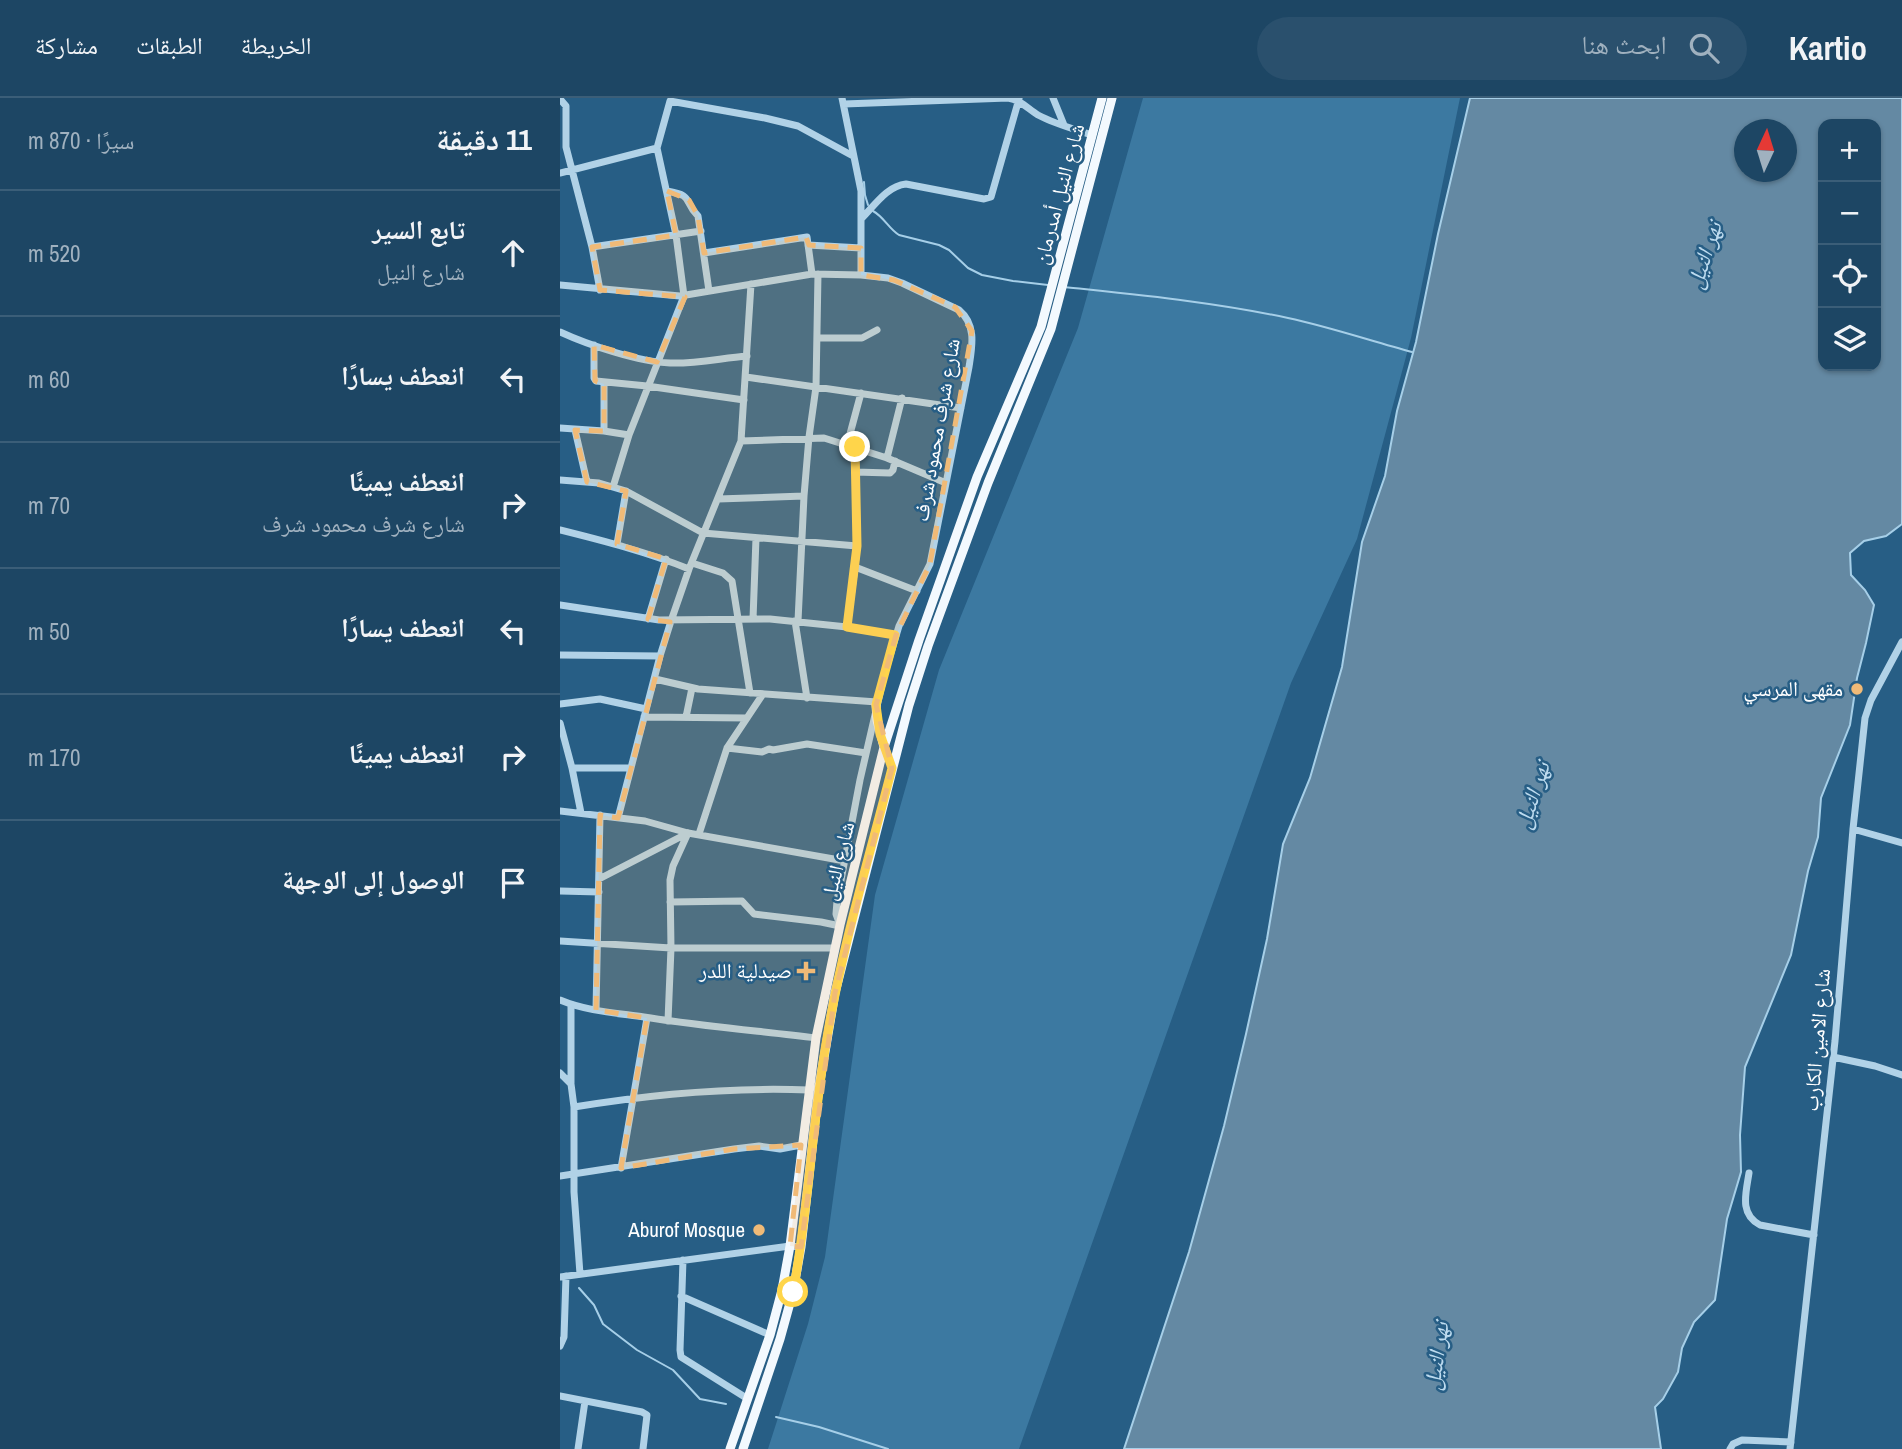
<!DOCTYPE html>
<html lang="ar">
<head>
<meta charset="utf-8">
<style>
	body { margin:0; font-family:"Archivo Narrow","Noto Naskh Arabic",sans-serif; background:#2a506d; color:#f1f3f6; direction:rtl }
	.controls { position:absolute; right:21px; top:21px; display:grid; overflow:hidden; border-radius:14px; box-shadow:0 2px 5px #0004 }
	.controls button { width:63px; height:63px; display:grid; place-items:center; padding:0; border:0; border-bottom:2px solid #3b5e78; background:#1d4664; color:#f1f3f6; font:35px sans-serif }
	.compass { position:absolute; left:1174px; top:21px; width:63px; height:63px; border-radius:50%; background:#1d4664; box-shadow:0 2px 5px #0004; rotate:4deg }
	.stop { position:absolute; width:21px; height:21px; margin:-16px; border:5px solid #ffd54a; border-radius:50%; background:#fff }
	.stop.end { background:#ffd54a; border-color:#fff; box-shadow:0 2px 7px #0008 }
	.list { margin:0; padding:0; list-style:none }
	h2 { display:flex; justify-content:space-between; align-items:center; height:91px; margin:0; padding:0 28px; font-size:30px }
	h2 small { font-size:23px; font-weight:400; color:#a0b1bf }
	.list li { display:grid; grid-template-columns:46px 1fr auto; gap:21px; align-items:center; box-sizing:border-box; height:126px; padding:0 28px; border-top:2px solid #3b5e78 }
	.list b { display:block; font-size:26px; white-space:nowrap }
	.list p { margin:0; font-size:23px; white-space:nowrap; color:#a0b1bf }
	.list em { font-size:23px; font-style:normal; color:#a0b1bf }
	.icon { flex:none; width:38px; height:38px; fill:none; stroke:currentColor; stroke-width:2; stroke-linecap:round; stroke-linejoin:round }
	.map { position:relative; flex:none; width:1342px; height:1351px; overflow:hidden; direction:ltr }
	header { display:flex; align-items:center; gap:42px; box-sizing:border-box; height:98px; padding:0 35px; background:#1d4664; border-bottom:2px solid #3b5e78 }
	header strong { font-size:33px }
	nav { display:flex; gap:38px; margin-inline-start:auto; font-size:24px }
	.search { width:490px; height:63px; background:#2a506d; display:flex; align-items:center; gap:18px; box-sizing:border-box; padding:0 24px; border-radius:38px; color:#a0b1bf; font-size:26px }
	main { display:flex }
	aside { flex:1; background:#1d4664 }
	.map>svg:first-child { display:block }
</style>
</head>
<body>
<header>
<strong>Kartio</strong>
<div class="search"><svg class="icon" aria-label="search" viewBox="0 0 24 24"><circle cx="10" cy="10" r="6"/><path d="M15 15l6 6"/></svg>ابحث هنا</div>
<nav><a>الخريطة</a><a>الطبقات</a><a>مشاركة</a></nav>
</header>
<main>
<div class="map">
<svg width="1342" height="1351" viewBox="0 0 1342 1351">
	<rect width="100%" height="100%" fill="#275e85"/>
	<path fill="#3c79a1" d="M583 0H900L851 240 797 441 731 585 459 1351H208L248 1226 265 1159 315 797 379 572 518 230Z"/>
	<path fill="#6489a3" stroke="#a6cfe8" stroke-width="2" fill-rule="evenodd" d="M910 0H1342V426L1326 438 1304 443 1290 455 1291 477 1305 492 1314 507 1306 545 1297 580 1290 627 1261 700 1258 739 1248 773 1231 857 1185 969 1180 1037 1181 1074 1167 1121 1155 1202 1134 1224 1122 1250 1118 1274 1103 1301 1095 1309 1101 1351H564L629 1154 664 1028 686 936 707 841 723 746 750 680 782 569 802 444 825 378 837 313 856 244 878 136ZM1263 26H1316V268H1263ZM1184 32H1226V74H1184Z"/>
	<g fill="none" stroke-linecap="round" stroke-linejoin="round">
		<path stroke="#a6cfe8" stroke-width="2" d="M304 84 305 97 308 107
			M313 113C324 119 329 131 339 137L379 147 389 152 408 170 422 177 453 183 488 187
			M504 189C579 197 654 204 728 220 770 229 811 243 852 254
			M19 1190 34 1207 43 1226 77 1252 113 1272 140 1301 166 1306
			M216 1319 259 1329 328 1351"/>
		<path stroke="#b1d2e7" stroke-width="7" d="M282 0 301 93V177
			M493 0 504 27
			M0 1 6 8V49L32 149 40 192
			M284 6 448 0C461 2 468 11 478 17 495 26 514 31 532 37
			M0 75 97 50 110 3 205 20 238 28 293 58
			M107 93C135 98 122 102 138 118L149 193
			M302 120C315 107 327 88 346 86L424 101 431 99 459 1
			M248 147 301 150
			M32 149 141 133
			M144 155 247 139 252 176
			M0 187 120 198 252 176 301 177 328 180 342 185 399 212C417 227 412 249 409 269L370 466 339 528 324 578 300 682 277 803 276 816 280 827
			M0 234C28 247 79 264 110 265 135 266 162 260 187 258
			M258 240H302L317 232
			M34 247V280L36 283 87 288 184 302
			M186 279 401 310
			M44 284V333
			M0 330 44 333 69 337
			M15 332 27 384
			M181 343 264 340 327 360 386 385
			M287 347 301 295
			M295 349 297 448
			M327 360 342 300
			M295 374 330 375 333 372 335 363
			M0 382 39 385 66 393 143 435 297 448 295 469 357 493
			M53 389 69 337 124 198 116 137 97 50
			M158 401 244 398
			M0 432C44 443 87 454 129 471
			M57 446 66 393
			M132 465 163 475 172 483 190 595
			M0 507 99 522 210 521 287 529 336 537
			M88 521 106 461
			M193 521 196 440
			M235 523 247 600
			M238 523 244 398 249 339 256 289 258 176
			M287 529 295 469
			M0 557 100 558
			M95 581 138 591 317 604
			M0 606 40 601 86 611
			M84 619 187 620
			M126 619 132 590
			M0 625 12 670 21 715
			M167 650 202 654 209 651 213 652 247 646 306 655
			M12 670H71
			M0 713 85 723 128 735 285 763
			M58 720 100 558 111 523 129 471 181 343 191 186
			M1293 731 1342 745
			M139 736 167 650 203 596
			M39 781 128 735
			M0 793 39 794
			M110 804 182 803 194 816 261 824 280 828
			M0 843 111 850H275
			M0 902C26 913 56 915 84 919 141 928 199 933 256 940
			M36 912 40 717
			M108 923 111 850 110 782 113 768 128 735
			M1273 959 1315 968 1342 977
			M0 975 11 986 14 1009V1094L20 1176
			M11 985V907
			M14 1009C92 996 169 989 249 992
			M61 1070 87 920
			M1189 1075C1186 1095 1179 1116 1200 1127L1254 1137
			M0 1078 174 1051 199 1048 220 1051 241 1047
			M123 1162 120 1252 121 1259 188 1301
			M0 1179 230 1148 241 1149
			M121 1198 210 1237
			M0 1248 4 1239 6 1178
			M0 1298 82 1314 87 1317 83 1351
			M18 1351 25 1303
			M1170 1351 1173 1346 1182 1342 1231 1344
			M1230 1351 1275 943 1293 731 1305 620 1311 602 1342 544"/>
		<path stroke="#f3f9fe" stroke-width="9" d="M316 607 317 622 324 649
			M170 1351 210 1237 222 1192 230 1148 256 940 280 827 324 649 359 542 417 379 481 229 542 0
			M183 1351 220 1241 233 1194 241 1149 259 989 275 895 349 607 368 548 428 385 491 231 552 0"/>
	</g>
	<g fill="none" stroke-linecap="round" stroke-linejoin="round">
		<path stroke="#ffd54a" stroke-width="9" d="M233 1194C249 1110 252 1024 267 940 282 849 309 760 332 670L320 636 316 607 335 537 287 529 297 448 295 349"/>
	</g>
	<path fill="#f0ba77" fill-opacity="0.2" stroke="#f0ba77" stroke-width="5" stroke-dasharray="14 9" stroke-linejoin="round" d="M107 93 129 102 138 118 144 155 246 139 249 147 301 150V177L334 182 395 209 412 233 370 466 336 537 316 607 332 670 275 895 241 1149 230 1148 241 1047 174 1051 61 1070 87 920 36 912 40 717 58 720 110 524 88 521 106 461 57 446 66 393 27 384 15 332 44 333V286L35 283 34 247 97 264 125 199 40 192 32 149 116 137Z"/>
	<g fill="#f0ba77" stroke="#275e85" stroke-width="2.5">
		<circle cx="1297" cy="591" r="7"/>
		<path d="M242.5 862.5h7v7h7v7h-7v7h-7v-7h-7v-7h7z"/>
		<circle cx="199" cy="1132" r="7"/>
	</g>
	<g text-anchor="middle" stroke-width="5" stroke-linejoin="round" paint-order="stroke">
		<g font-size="21" fill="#fff" stroke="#275e85">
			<text transform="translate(499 96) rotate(-75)" y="7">شارع النيل أمدرمان</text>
			<text transform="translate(377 332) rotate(-80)" y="7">شارع شرف محمود شرف</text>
			<text transform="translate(278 763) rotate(-76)" y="7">شارع النيل</text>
			<text transform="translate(1257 942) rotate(-85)" y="7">شارع الامين الكارب</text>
		</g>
		<g font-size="21" fill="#fff" stroke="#275e85" text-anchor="end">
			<text x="1283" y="598">مقهى المرسي</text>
			<text x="232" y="880">صيدلية اللدر</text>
			<text x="185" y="1139">Aburof Mosque</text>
		</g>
		<g font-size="23" font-style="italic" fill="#bddbef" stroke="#275e85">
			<text transform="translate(1144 157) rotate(-72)" y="8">نهر النيل</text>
			<text transform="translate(972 697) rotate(-72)" y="8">نهر النيل</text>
			<text transform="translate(876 1258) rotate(-82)" y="8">نهر النيل</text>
		</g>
	</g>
</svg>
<div class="controls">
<button>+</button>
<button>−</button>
<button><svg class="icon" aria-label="locate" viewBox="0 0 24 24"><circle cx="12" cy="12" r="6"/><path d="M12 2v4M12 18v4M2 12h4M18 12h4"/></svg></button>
<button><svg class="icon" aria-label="layers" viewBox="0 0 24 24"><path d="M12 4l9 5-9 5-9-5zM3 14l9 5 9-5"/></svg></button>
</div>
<svg class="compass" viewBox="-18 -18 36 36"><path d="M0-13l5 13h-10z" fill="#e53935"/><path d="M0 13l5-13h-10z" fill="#a0b1bf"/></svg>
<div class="stop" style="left:233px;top:1194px"></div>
<div class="stop end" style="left:295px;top:349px"></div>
</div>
<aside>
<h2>11 دقيقة<small>سيرًا · 870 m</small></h2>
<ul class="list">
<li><svg class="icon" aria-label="ahead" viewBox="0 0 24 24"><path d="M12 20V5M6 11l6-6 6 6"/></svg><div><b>تابع السير</b><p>شارع النيل</p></div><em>520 m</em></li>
<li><svg class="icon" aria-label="left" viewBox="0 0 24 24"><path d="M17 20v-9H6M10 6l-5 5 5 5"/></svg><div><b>انعطف يسارًا</b></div><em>60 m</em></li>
<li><svg class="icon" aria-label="right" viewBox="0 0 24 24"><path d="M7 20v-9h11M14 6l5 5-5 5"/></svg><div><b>انعطف يمينًا</b><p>شارع شرف محمود شرف</p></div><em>70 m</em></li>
<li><svg class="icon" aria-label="left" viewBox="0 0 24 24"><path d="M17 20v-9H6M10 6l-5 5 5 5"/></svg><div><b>انعطف يسارًا</b></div><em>50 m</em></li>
<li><svg class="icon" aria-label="right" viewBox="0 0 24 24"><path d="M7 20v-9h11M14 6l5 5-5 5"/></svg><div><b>انعطف يمينًا</b></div><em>170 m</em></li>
<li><svg class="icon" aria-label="arrive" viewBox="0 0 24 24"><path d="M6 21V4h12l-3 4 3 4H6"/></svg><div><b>الوصول إلى الوجهة</b></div></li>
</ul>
</aside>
</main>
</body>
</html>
